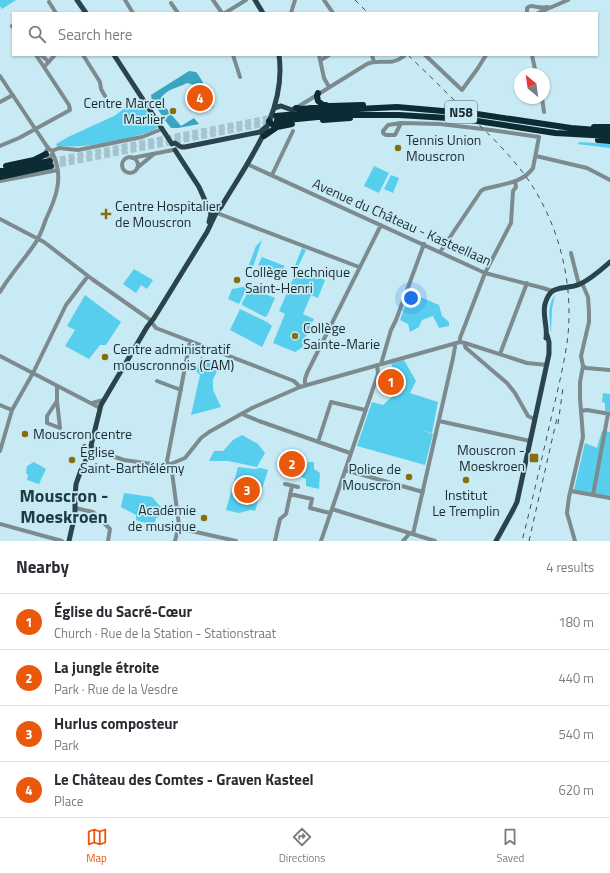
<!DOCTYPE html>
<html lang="en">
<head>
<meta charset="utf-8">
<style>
	body { margin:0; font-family:"Titillium Web",sans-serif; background:#f2f2f3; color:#2b2b33 }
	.compass { position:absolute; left:514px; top:68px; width:36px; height:36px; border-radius:50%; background:#fff; box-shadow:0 1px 3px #0004; rotate:331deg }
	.you { position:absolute; left:411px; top:298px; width:14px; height:14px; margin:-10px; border:3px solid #fff; border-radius:50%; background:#1a73e8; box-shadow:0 0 0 6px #1a73e833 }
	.badge { display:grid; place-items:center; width:26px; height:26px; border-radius:50%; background:#ea580c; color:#fff; font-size:13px; font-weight:700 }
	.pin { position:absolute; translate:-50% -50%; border:2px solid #fff; box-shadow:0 1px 4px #0006 }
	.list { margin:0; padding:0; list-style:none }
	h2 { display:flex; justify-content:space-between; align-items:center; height:52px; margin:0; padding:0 16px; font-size:17px }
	h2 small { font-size:13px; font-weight:400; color:#7c7c81 }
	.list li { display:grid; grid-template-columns:26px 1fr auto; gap:12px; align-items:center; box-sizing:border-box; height:56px; padding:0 16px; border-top:1px solid #e1e1e2 }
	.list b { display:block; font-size:15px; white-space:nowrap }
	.list p { margin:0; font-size:13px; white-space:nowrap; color:#7c7c81 }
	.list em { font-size:13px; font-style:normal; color:#7c7c81 }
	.icon { flex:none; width:22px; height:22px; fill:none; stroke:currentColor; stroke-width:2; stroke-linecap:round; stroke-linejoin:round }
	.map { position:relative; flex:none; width:610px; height:541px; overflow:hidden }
	.search { position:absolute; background:#fff; box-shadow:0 1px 3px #0004; left:12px; right:12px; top:12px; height:44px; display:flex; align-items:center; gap:10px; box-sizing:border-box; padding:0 14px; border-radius:0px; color:#7c7c81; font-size:15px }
	.sheet { height:276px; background:#fff }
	nav { display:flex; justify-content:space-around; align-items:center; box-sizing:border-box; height:56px; border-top:1px solid #e1e1e2; background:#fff; font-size:11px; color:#7c7c81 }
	nav a { display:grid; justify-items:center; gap:2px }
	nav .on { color:#ea580c }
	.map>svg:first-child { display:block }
</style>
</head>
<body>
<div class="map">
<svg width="610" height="541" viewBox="0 0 610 541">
	<rect width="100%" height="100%" fill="#c8eaf4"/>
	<path fill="#57ceed" d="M0 0H16L2 9 0 6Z
		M138 99 157 126V128C147 136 96 145 82 146 74 147 65 146 57 146L56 144 68 137 114 116Z
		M580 142 610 144V148L577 144Z
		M374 166 389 173 379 193 364 186Z
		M391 175 399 178 393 193 384 189Z
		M262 240 253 267 249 265 256 246Z
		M302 248 306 250 297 269 325 280 318 298 311 295 303 314 314 319 303 342V347L295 352 273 343 285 314 279 311 297 270 294 268Z
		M262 257 285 266 284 267 281 274 258 265Z
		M134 269 153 280 147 289 141 285 136 293 123 284Z
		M243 287 247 288 239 304 228 299 232 289Z
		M250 288 275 298 267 316 265 317 242 305V303Z
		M85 295 121 322 106 345H100L89 359 65 346 75 330 67 326Z
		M555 295 552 309 551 334C550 320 546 307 555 295Z
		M418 296 439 305 442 316 449 322V326L439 328 433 316 422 320 419 327 410 332 408 324 400 320 407 301 412 302Z
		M240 309 267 322 272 326 262 347 230 330Z
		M201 356 204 359 221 364 213 379V390L221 407 191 415 200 375 196 371Z
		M404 360 416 381 410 393 438 402 432 433 421 430 433 434 425 465 357 446 372 402 383 405 397 392 398 388 391 363Z
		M603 393 610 394V412L605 411V403L602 402Z
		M602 431 610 432V497L574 490 585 443 597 448Z
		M242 435 258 444 265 453 257 467 228 461H209L214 451H223L233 440Z
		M292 451 297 453 295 457 306 461 300 474 279 466 282 459 288 461Z
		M34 462 46 469 39 484 27 480 28 475 26 473 27 466Z
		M308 462H314V469L320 473 319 489 306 486V479L301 477Z
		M238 467 254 469 261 468 268 470 255 511 251 510 239 513 226 510Z
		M124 493 152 497 167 514 156 518 154 526 136 520V515L121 507Z"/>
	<path fill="#39a5c0" d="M189 71 196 72C199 75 201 79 203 83 210 91 216 95 213 107L206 111H203L202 108 207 100C204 92 197 85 187 83 178 88 165 89 160 100L170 113 163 117 152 101 151 95Z
		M171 114 181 126 194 118 199 124 178 128H171L164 119Z"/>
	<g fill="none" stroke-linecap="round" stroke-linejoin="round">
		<path stroke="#a6c4cd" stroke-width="6" stroke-dasharray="6 3" stroke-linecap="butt" d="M51 161 275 117
			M51 166 273 122"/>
		<path stroke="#7d8b8f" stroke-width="4" d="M125 0 133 13
			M213 0 222 13
			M324 0 333 13
			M49 2 56 13
			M171 3 178 13
			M225 13 246 0
			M291 13 295 0
			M527 13V8C532 4 533 7 538 7 541 8 545 7 548 7
			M538 13 568 0
			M12 26 13 27
			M36 55 44 67 55 55
			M41 55 49 62
			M83 55 100 82 101 89 105 96
			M233 55 240 77
			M319 55 324 78 329 87
			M372 55 374 62
			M425 55 462 90 478 68 486 55
			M532 55 536 74
			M321 60 329 55
			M0 76 46 145 49 149
			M542 98 544 112
			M0 102 13 95
			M296 108 367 64C380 58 391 67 404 56
			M401 123 395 135H386L383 133V131L388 125 401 123 440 124 491 130 539 137 533 168C522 184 501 184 484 189L481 191 440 252
			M0 146 19 138 70 110 69 105 44 67
			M45.5 153a3.5 3.5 0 1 1 7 0a3.5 3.5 0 1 1-7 0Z
			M52 151 59 148 78 150 142 137 162 129
			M536 156 587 168 610 180
			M122 165a8 8 0 1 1 16 0a8 8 0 1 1-16 0Z
			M132 158 173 150
			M247 164 485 273 543 288 552 291
			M137 168 154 154
			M272 175 293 131
			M0 181 58 170
			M217 213 359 267
			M0 219 44 242 92 279 149 319 156 328 294 381 300 387
			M571 253 579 285
			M0 292C10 275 23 261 34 245 40 237 43 228 46 219 56 198 64 177 53 154
			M460 342V338L485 273 511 223 513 191 516 187 515 181
			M465 343V346L466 348 507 383 515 393 528 416 534 419
			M500 354 527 283
			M0 356 100 408
			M381 364 391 330 396 320 424 244
			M583 366 586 368 610 370
			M157 381 181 390
			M305 385V379L307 373 381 225
			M57 401 47 416V423L60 428 57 401V387
			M92 403 104 400
			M0 405 12 410
			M581 411 587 410 610 414
			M242 414 259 421 350 453
			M439 421 530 441
			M318 442 331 402 365 410
			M91 446 112 456 124 460 166 466 185 458 201 438 209 432 252 408 300 387 460 342 465 343 527 363 547 365
			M0 451 12 410 33 373 66 305 88 276
			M345 470 423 492
			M285 484 298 487
			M571 491 610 498
			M290 494 312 499 310 508 330 513
			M593 495 608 414
			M75 508 93 512 110 529 108 541
			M332 509 435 541
			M0 524 62 541
			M178 528 236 541
			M413 534 453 358 455 347 454 344
			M175 541 179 525 172 472 167 461 190 341
			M275 541 280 519 286 514 292 486
			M321 541 378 374 377 365
			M403 541 410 533
			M575 541 567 513 569 497 583 437 580 398V382L583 366 581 356 589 322V312L588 297 582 283"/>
		<path stroke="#2b434a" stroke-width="5" d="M77 0 86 13
			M255 0 263 13
			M114 55 172 144 175 143 181 147H185L260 132 266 127
			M274 108 281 106 292 110 296 108
			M175 150 199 187 211 214 209 222
			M546 338C548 327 542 315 545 304 551 282 564 291 580 284 591 279 601 270 610 262
			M69 541 75 514V497L76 484 81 470 89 454 101 405 147 327 154 318 207 232 217 211 221 207C248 161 287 112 279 55
			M496 541 513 510 517 502 549 354V342L547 335"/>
		<path stroke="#0d2b33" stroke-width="6" d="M318 93 317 96 318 101 323 105H326
			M296 108 302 109 330 106 363 105
			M276 116 338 110 397 107 477 114 571 128 610 131
			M323 120 350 118
			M269 121 273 125 277 127
			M277 121 338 115H399L464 119 555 133 610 136
			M594 127H610
			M264 136 277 127 292 124
			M598 140 610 141
			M6 166 34 160 46 154
			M0 171 50 161
			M0 177 51 166"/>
		<path stroke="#3e4f55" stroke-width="1" stroke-dasharray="5 5" stroke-linecap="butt" d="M355 0 368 13
			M408 55C430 76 451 97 473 119 491 136 509 154 524 174 559 221 575 285 567 343 563 370 556 397 550 423 541 462 532 502 522 541
			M558 424 563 388
			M529 541 557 418"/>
	</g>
	<g fill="#856f0d" stroke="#c8eaf4" stroke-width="1.5">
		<circle cx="173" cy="111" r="4"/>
		<circle cx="398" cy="148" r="4"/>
		<path d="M104 208h4v4h4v4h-4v4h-4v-4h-4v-4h4z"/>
		<circle cx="237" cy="280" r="4"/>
		<circle cx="295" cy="336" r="4"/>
		<circle cx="105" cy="357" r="4"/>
		<circle cx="25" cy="434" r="4"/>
		<rect x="529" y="453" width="10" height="10" rx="2"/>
		<circle cx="72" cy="460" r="4"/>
		<circle cx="409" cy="477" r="4"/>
		<circle cx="466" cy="480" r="4"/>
		<circle cx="204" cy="518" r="4"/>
	</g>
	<g text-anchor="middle" stroke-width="3.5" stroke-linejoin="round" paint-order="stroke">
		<rect fill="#c8eaf4" stroke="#51646a" stroke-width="1" x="445" y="101" width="32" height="22" rx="3"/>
		<g font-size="13" font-weight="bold" fill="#1e2b2f">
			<text x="461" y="117">N58</text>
		</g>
		<g font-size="14" fill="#1e2b2f" stroke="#c8eaf4" text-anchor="start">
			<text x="165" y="108" text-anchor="end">Centre Marcel<tspan x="165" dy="16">Marlier</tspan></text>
			<text x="406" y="145">Tennis Union<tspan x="406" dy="16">Mouscron</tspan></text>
			<text x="115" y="211">Centre Hospitalier<tspan x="115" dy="16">de Mouscron</tspan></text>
			<text x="245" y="277">Collège Technique<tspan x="245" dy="16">Saint-Henri</tspan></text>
			<text x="303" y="333">Collège<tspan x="303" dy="16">Sainte-Marie</tspan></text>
			<text x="113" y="354">Centre administratif<tspan x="113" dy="16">mouscronnois (CAM)</tspan></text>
			<text x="33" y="439">Mouscron centre</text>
			<text x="525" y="455" text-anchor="end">Mouscron -<tspan x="525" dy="16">Moeskroen</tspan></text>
			<text x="80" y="457">Église<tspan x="80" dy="16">Saint-Barthélémy</tspan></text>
			<text x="401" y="474" text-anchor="end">Police de<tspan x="401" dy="16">Mouscron</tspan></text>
			<text x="466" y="500" text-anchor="middle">Institut<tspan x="466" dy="16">Le Tremplin</tspan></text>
			<text x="196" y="515" text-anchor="end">Académie<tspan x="196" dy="16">de musique</tspan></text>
		</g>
		<g font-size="14" fill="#1e2b2f" stroke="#c8eaf4">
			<text transform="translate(402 222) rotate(24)" y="5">Avenue du Château - Kasteellaan</text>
		</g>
		<g font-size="18" font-weight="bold" fill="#1e3b44" stroke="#c8eaf4">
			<text x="64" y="502">Mouscron -<tspan x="64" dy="21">Moeskroen</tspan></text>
		</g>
	</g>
</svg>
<svg class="compass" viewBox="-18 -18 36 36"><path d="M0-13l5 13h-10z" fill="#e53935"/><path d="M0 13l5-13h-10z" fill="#7c7c81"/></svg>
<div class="you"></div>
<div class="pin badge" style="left:391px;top:382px">1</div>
<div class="pin badge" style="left:292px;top:464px">2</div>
<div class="pin badge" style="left:247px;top:490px">3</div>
<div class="pin badge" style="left:200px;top:98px">4</div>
<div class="search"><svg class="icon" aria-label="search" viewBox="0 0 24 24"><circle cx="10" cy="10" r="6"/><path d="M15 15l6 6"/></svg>Search here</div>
</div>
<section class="sheet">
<h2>Nearby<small>4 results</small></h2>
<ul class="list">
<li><span class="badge">1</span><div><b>Église du Sacré-Cœur</b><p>Church · Rue de la Station - Stationstraat</p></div><em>180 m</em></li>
<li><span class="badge">2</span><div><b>La jungle étroite</b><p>Park · Rue de la Vesdre</p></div><em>440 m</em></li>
<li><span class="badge">3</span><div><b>Hurlus composteur</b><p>Park</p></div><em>540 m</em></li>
<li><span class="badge">4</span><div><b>Le Château des Comtes - Graven Kasteel</b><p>Place</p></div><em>620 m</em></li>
</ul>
</section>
<nav>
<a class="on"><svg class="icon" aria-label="map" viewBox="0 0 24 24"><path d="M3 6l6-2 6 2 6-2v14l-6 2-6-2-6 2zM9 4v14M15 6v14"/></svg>Map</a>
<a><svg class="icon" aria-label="directions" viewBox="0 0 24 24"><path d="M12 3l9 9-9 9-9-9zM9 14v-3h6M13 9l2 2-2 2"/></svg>Directions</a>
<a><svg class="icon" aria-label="saved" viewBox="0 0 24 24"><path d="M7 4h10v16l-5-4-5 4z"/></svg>Saved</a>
</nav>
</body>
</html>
